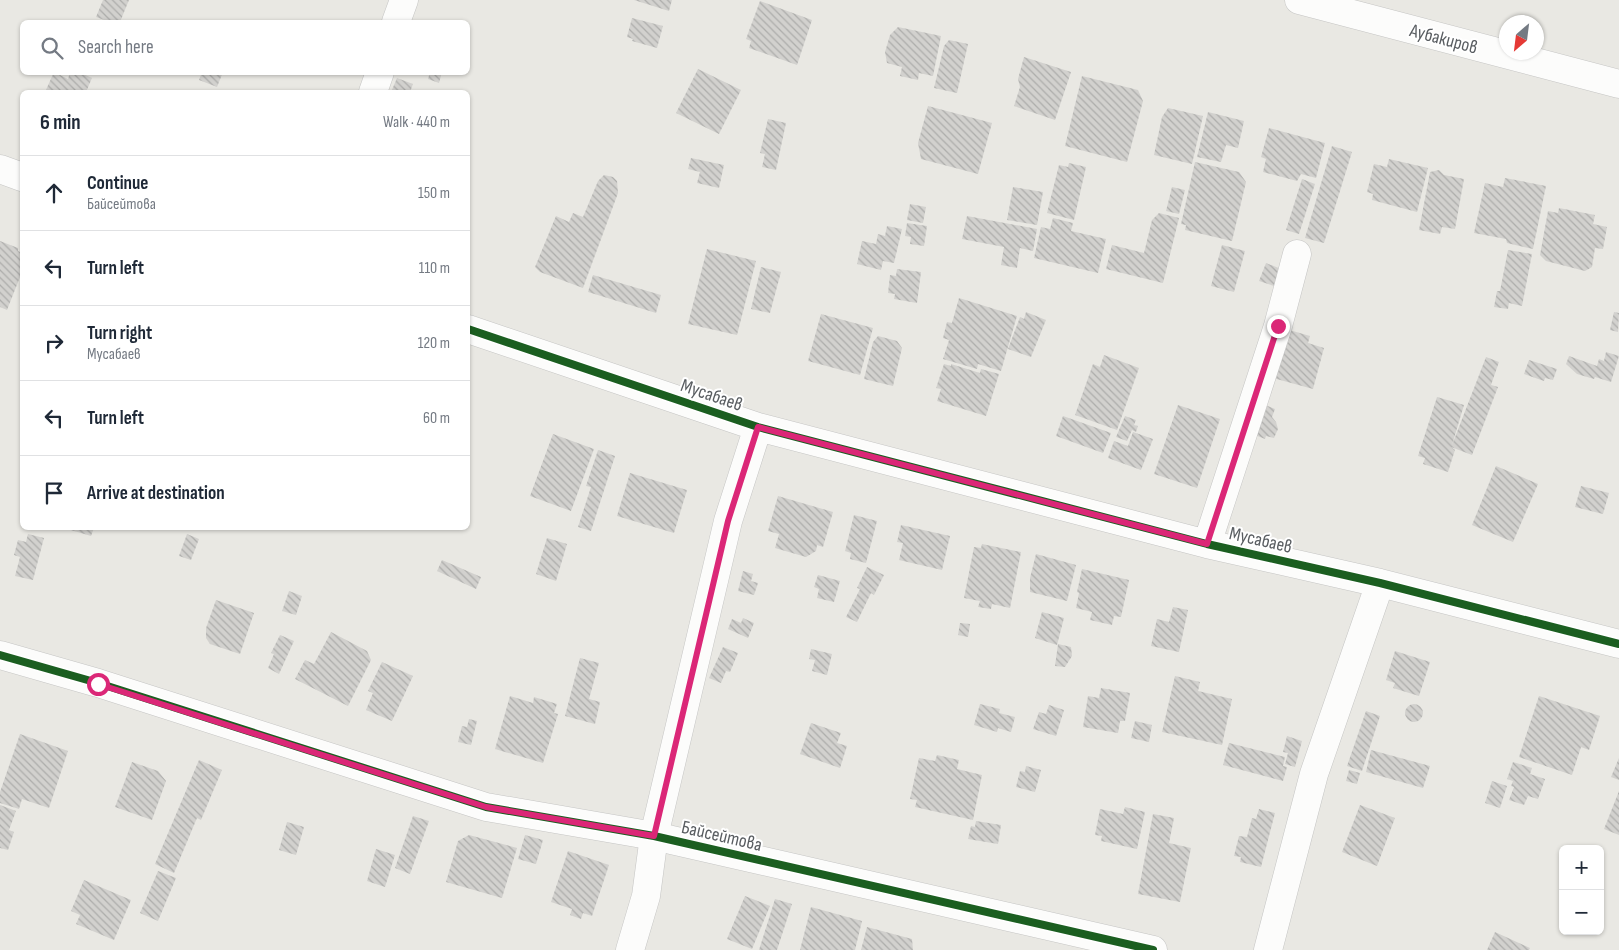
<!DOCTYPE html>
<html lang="en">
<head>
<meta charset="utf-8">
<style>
	body { margin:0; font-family:"Sofia Sans Condensed",sans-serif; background:#f6f6f7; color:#1f2937 }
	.controls { position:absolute; right:15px; bottom:15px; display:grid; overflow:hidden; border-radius:8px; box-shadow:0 1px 4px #0004 }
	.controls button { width:45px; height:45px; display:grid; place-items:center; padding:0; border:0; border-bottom:1px solid #e0e1e3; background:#fff; color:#1f2937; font:25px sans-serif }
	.compass { position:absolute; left:1499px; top:15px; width:45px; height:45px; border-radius:50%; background:#fff; box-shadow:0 1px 4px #0004; rotate:208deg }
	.stop { position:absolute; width:15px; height:15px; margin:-11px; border:4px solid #db2777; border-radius:50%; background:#fff }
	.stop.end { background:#db2777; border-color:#fff; box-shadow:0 1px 5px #0008 }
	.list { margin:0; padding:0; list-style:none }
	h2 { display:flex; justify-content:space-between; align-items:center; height:65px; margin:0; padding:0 20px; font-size:21px }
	h2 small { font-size:16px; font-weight:400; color:#747a83 }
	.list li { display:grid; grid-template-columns:32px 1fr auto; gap:15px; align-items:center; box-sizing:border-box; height:75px; padding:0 20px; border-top:1px solid #e0e1e3 }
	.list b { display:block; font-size:19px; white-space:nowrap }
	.list p { margin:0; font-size:16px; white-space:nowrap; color:#747a83 }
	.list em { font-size:16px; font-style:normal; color:#747a83 }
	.icon { flex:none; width:28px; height:28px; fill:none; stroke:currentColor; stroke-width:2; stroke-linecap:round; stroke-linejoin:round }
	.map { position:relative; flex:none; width:1619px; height:950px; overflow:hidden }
	.search { position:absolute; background:#fff; box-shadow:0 1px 4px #0004; left:20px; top:20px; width:450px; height:55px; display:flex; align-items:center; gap:12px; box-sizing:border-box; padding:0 18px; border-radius:8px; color:#747a83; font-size:19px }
	.panel { position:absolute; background:#fff; box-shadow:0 1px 4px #0004; left:20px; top:90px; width:450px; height:440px; border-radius:8px }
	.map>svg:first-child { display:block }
</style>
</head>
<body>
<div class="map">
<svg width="1619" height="950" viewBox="0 0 1619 950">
	<defs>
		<pattern id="building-back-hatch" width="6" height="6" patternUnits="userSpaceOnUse" patternTransform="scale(1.25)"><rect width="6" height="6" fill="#d2d1ce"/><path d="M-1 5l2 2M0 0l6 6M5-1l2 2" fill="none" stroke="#adadab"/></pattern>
	</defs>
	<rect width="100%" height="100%" fill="#e9e8e3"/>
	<path fill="url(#building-back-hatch)" d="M103 0H129L120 22H110L96 17Z
		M634 0H672L669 11Z
		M760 1 812 20 797 65 749 48 751 41 746 39Z
		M632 18 663 26 657 48 632 41 633 39 627 37Z
		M898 27 941 36 933 76 919 73 918 80 900 76 902 67 887 63 885 52 890 35Z
		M949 40 968 44 957 93 934 88 944 46Z
		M1024 57 1071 72 1055 120 1014 106 1020 87 1018 79Z
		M698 69 741 90 719 134 676 113Z
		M54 72 68 79 70 72H79L92 78 86 92H45Z
		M202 72H223L217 87 199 80Z
		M430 72H442L439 83 428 79Z
		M1082 76 1138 90 1143 101 1127 162 1065 146Z
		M397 78 413 84 410 92H391Z
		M928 106 992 123 978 174 921 159 918 143Z
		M1168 108 1203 116 1192 164 1154 155 1162 117Z
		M1208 112 1244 121 1238 148 1226 145 1221 162 1197 157Z
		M768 119 786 123 776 170 762 167 765 154 760 153Z
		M1269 128 1325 143 1316 178 1301 174 1297 181 1263 172 1266 159 1261 157Z
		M1332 146 1352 152 1324 243 1305 238Z
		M691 158 724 165 719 188 697 183 700 172 688 169Z
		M1389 159 1428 168 1417 212 1372 200 1373 194 1367 192 1374 164 1387 167Z
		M1195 162 1239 172 1246 182 1232 241 1185 230 1186 225 1181 224Z
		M1069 163 1086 167 1074 220 1047 213 1059 165 1068 167Z
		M1439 170 1444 175 1464 179 1455 229 1442 227 1440 234 1419 230 1430 172Z
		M604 175 613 177 617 181 618 193 583 288 540 272 535 267 556 216 569 222 573 213 583 217 598 181Z
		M1505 178 1546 186 1533 249 1507 243 1506 239 1474 233 1485 183 1503 187Z
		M1302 179 1315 184 1299 234 1286 230Z
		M1013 187 1043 192 1037 225 1007 220Z
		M1172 187 1185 190 1179 214 1166 211Z
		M910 204 926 207 923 223 907 220Z
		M1559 208 1595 215 1593 224 1607 227 1603 249 1595 248 1592 267 1585 271 1546 261 1540 255 1548 211 1558 213Z
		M1159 213 1179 218 1163 283 1106 269 1112 245 1144 253 1152 220Z
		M967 216 1037 229 1033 251 1020 248 1017 268 1001 265 1004 247 962 239Z
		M1053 218 1073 223 1071 231 1106 239 1098 273 1034 258 1041 227 1050 229Z
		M907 223 927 226 924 246 910 244 911 237 905 236Z
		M887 226 902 229 894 263 883 261 881 270 857 264 862 241 876 244 878 234 885 236Z
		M0 241 18 248V251L22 253V272L7 310 0 307Z
		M1222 245 1245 251 1234 292 1211 286Z
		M707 249 756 261 737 335 688 324Z
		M1508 250 1532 254 1522 306 1509 303 1508 309 1494 307 1497 291H1500Z
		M1266 263 1281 269 1274 286 1259 281Z
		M761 267 781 272 770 313 751 309Z
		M897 269 921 272 917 303 894 299 895 294 888 293 890 275 896 276Z
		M593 275 661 295 656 313 588 292Z
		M959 298 1017 316 1001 371 978 364 977 369 943 359 949 340 943 338 947 322 952 323Z
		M1026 312 1046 320 1031 357 1008 349 1020 317 1024 319Z
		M1614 312 1619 313 1618 332 1610 330Z
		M821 314 873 328 860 375 808 361Z
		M1286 329 1310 336 1308 343 1324 348 1313 389 1273 378Z
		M878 336 897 341 902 348 893 386 864 379 873 342Z
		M1606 352 1619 356 1611 382 1595 377 1594 379 1577 374 1566 364 1569 356 1597 366 1599 359 1604 361Z
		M1104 355 1139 368 1117 430 1075 415 1093 364 1100 367Z
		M1486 357 1499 362 1491 385 1498 387 1472 455 1451 447 1455 450 1448 472 1423 464 1425 458 1418 456 1437 397 1464 405 1452 445Z
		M1529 360 1557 369 1553 380 1545 378 1544 381 1524 374Z
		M944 364 951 366V364L980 373 981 369 999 374 986 416 937 401 941 389 936 388Z
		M1263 404 1275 409 1272 417 1276 422 1278 429 1274 438 1266 436 1265 439 1250 433Z
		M1178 405 1220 419 1197 488 1154 474Z
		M1063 416 1111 433 1103 453 1056 436Z
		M1125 416 1136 420 1134 425 1138 426 1136 432 1132 430 1127 441 1116 437Z
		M1133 432 1153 439 1141 470 1108 458 1114 441 1128 446Z
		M553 434 594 449 571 511 530 496Z
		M598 450 615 456 591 531 578 527 591 487 586 486Z
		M1496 466 1538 484 1513 542 1472 525Z
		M630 473 687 490 674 533 617 516Z
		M1581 486 1609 493 1603 514 1575 507Z
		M778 496 833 512 823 547 817 545 816 551 806 557 775 548 779 534 768 531Z
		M854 515 877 521 866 563 850 559 851 553 845 551Z
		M901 525 950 536 942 570 899 560 903 543 897 542Z
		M64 528H94L91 536Z
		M28 534 44 538 33 580 15 576 20 557 14 555 18 540 26 542Z
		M187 534 199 539 191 560 179 556Z
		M547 538 567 544 556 581 536 574Z
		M982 544 1021 552 1010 608 992 604 991 609 978 607 980 601 964 598 974 547 981 548Z
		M1036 554 1076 565 1067 601 1030 592V578Z
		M442 560 481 577 476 589 437 571Z
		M867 567 884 575 874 595 871 593 857 622 846 617 860 589 857 588Z
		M1082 569 1129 580 1121 617 1114 616 1112 625 1090 620 1092 612 1076 608 1079 593 1077 592Z
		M743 571 753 574 751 581 758 583 754 595 738 591Z
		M818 575 840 581 834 602 817 598 819 589 814 587Z
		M289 591 302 596 296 615 282 611Z
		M216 600 254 613 240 654 210 644 206 638V628Z
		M1173 607 1188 610 1179 652 1151 646 1157 619 1169 622Z
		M1042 612 1064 618 1057 645 1035 638Z
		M743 618 754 623 748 638 728 629 732 619 741 623Z
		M960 623 970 624 968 637 958 635Z
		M331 632 367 651 371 660 348 706 295 679 305 660 314 664Z
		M280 635 294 641 279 674 268 668 274 654 271 653Z
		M1058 644 1071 647 1072 656 1065 667 1055 666Z
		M723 647 738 653 730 672 726 671 721 683 709 678Z
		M811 649 832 654 827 675 812 671 815 660 809 659Z
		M1395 651 1430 662 1419 696 1393 688 1395 683 1386 680Z
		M580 658 599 663 589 699 600 702 595 724 565 716Z
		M382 662 413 676 392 721 366 710 373 693 368 691Z
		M1175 676 1200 682 1198 691 1232 699 1222 745 1162 732Z
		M1101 688 1130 693 1125 721H1120L1118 733 1083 727 1088 696 1099 698Z
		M510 696 533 703 534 697 557 704 554 713 558 714 543 763 495 749Z
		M1539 696 1600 716 1589 750 1581 747 1572 775 1519 757Z
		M1405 713a9 9 0 1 1 18 0a9 9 0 1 1-18 0Z
		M980 704 1000 709 999 713 1015 717 1011 732 998 728 997 732 974 725Z
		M1049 705 1064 710 1056 736 1033 729 1039 712 1046 714Z
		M1366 711 1380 716 1362 771 1347 766Z
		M469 719 477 721 471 745 458 742 462 726 467 727Z
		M1135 721 1152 725 1149 742 1131 738Z
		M811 723 841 733 837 743 847 746 840 768 800 754Z
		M20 734 68 751 49 808 22 799 19 809 0 803V792Z
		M1287 736 1302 741 1295 767 1285 764 1288 753 1283 752Z
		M1229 743 1285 757 1283 766 1287 767 1283 781 1223 765Z
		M1371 750 1430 766 1423 788 1366 772Z
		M937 755 959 760 957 769 982 775 973 820 915 807 917 800 910 799 919 758 935 761Z
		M1619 758V780L1611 777Z
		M199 760 222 770 201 820 197 818 174 873 155 864Z
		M132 762 158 771 166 781 152 820 115 807Z
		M1513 762 1532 768 1530 774 1545 779 1538 799 1528 796 1524 805 1509 800 1514 787 1511 786 1513 781 1507 779Z
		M1026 766 1041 770 1035 792 1016 787 1020 771 1025 772Z
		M1349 770 1360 773 1357 784 1346 781Z
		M1492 781 1507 786 1500 808 1485 803Z
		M1619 791V835L1604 829Z
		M0 805 16 811 9 830 14 832 8 850 0 848Z
		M1360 805 1395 818 1377 866 1342 852Z
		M1125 807 1145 812 1137 849 1101 841 1102 836 1095 835 1100 809 1123 814Z
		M1259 809 1275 813 1261 867 1240 862 1241 857 1234 856 1239 836 1247 837 1252 818 1256 819Z
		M1153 814 1174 818 1169 843 1191 848 1180 902 1138 894Z
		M413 816 429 821 410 874 395 868Z
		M976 821 1001 825 998 844 968 839 971 826 975 827Z
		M287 822 304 827 296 855 279 850Z
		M469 835 517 848 502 898 446 882 458 841Z
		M525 835 543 840 536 864 518 859Z
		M376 849 395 855 385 887 367 881Z
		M568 851 609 865 592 916 583 913 581 919 570 915 572 909 551 902Z
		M158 871 176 878 158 921 140 913Z
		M84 880 131 900 114 940 76 924 80 915 71 911Z
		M745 896 770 906 752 949 727 939Z
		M775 899 792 904 777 950H759Z
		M811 907 862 921 855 950H800Z
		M867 927 912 939 913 950H861Z
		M1495 932 1530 948 1529 950H1487Z"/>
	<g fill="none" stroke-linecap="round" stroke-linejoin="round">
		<defs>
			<path id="minor" d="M1299 0 1619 84
				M396 22 404 0
				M373 92 380 72
				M0 169 22 177
				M468 329 758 427 1207 544 1380 583 1619 644
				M1207 544 1278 326 1297 254
				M0 655 98 683 486 807 654 836 1153 950
				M630 950 646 896 654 836 728 521 758 427
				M1268 950 1314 774 1380 583"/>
		</defs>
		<use href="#minor" stroke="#c5c5c4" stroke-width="29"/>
		<use href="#minor" stroke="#fcfcfb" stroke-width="28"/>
		<defs>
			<path id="cycleway" d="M468 329 758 427 1207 544 1380 583 1619 644
				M0 655 98 683 486 807 654 836 1153 950"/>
		</defs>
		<use href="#cycleway" stroke="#fff" stroke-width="11"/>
		<use href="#cycleway" stroke="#1b5e20" stroke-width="8"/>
	</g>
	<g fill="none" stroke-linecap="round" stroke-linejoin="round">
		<path stroke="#db2777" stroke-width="6" d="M98 684 486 807 654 836 728 521 758 427 1207 544 1278 326"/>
	</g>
	<g text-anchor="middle" stroke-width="4" stroke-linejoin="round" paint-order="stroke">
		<g font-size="19" fill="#595d61" stroke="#fff">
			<text transform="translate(1444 38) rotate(15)" y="7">Аубакиров</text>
			<text transform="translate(712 394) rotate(19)" y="7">Мусабаев</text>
			<text transform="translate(1261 539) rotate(13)" y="7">Мусабаев</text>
			<text transform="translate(722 835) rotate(13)" y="7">Байсейтова</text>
		</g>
	</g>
</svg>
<div class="controls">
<button>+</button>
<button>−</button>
</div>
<svg class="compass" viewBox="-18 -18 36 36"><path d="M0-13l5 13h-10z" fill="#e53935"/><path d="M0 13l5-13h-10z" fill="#747a83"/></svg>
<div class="stop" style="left:98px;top:684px"></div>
<div class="stop end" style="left:1278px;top:326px"></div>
<div class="search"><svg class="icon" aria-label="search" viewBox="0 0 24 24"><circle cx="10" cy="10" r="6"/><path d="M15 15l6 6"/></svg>Search here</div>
<section class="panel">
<h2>6 min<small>Walk · 440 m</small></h2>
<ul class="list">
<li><svg class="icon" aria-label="ahead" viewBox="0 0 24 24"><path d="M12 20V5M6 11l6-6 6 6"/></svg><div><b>Continue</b><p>Байсейтова</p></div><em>150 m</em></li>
<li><svg class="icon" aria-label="left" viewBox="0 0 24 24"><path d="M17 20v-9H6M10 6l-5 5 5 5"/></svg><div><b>Turn left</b></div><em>110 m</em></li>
<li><svg class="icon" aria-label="right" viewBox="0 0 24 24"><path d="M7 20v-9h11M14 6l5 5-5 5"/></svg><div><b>Turn right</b><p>Мусабаев</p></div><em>120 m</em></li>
<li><svg class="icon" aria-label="left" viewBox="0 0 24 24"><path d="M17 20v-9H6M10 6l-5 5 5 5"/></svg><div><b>Turn left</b></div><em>60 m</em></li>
<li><svg class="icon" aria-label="arrive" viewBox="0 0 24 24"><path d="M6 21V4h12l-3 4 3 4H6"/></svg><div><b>Arrive at destination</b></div></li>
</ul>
</section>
</div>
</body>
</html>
